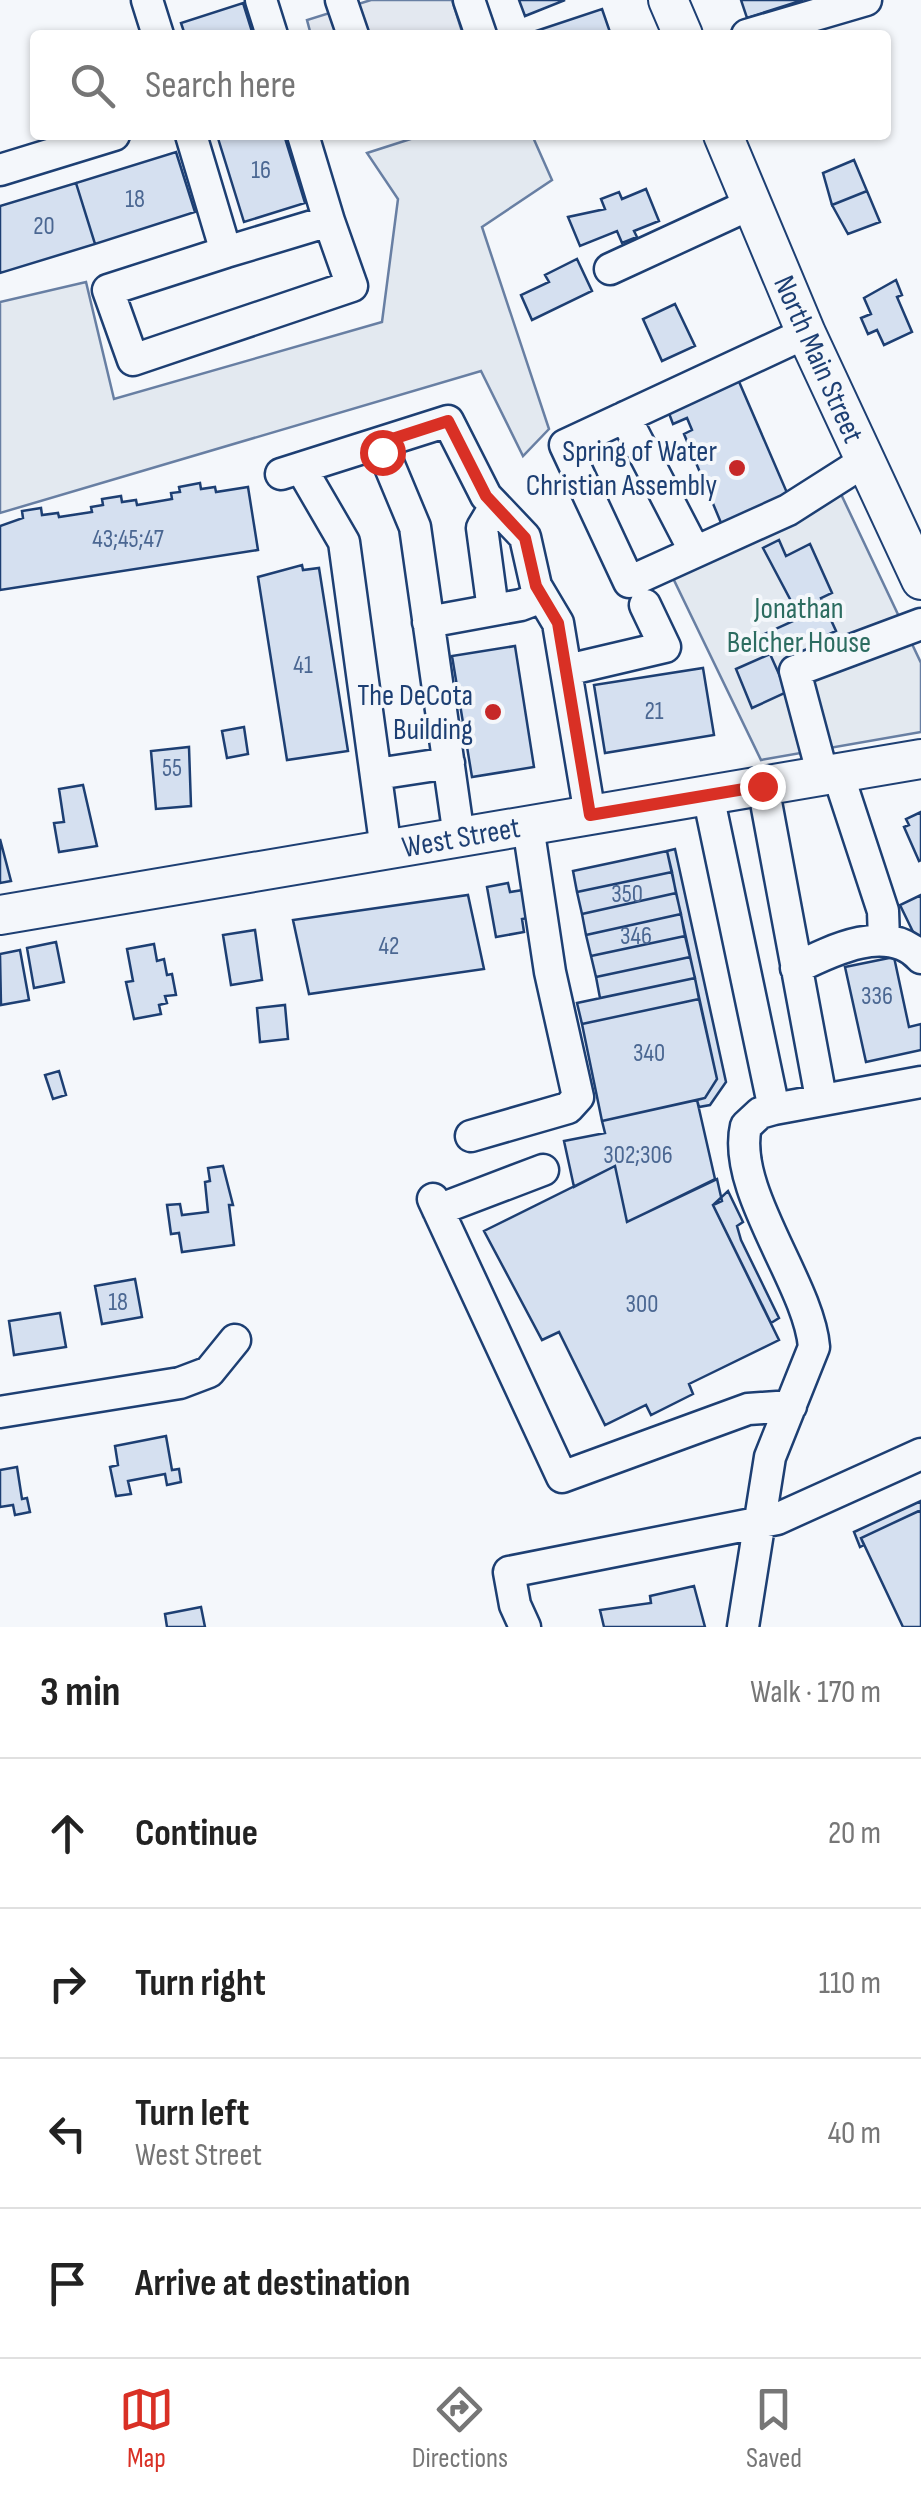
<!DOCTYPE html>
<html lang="en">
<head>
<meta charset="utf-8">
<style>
	body { margin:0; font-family:"Sofia Sans Condensed",sans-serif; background:#f2f2f2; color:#222 }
	.stop { position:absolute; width:30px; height:30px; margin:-22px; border:8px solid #d93025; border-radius:50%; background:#fff }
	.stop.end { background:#d93025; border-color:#fff; box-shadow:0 2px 10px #0008 }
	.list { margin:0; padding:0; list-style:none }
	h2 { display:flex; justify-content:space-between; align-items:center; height:130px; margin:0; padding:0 40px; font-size:42px }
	h2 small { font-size:32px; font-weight:400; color:#767676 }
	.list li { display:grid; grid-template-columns:65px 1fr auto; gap:30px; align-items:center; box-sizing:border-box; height:150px; padding:0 40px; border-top:2px solid #e0e0e0 }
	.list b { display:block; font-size:38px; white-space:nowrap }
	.list p { margin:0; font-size:32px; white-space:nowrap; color:#767676 }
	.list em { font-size:32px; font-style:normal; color:#767676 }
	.icon { flex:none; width:55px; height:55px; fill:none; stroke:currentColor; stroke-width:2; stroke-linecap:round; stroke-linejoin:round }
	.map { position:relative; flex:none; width:921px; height:1627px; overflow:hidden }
	.search { position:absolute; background:#fff; box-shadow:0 2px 8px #0004; left:30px; right:30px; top:30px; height:110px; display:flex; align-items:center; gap:25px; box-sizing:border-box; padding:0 35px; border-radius:10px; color:#767676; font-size:38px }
	.sheet { height:730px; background:#fff }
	nav { display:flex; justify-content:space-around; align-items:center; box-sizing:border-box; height:140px; border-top:2px solid #e0e0e0; background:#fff; font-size:28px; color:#767676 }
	nav a { display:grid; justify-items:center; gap:5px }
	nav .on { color:#d93025 }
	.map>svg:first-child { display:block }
</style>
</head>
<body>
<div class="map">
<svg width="921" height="1627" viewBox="0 0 921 1627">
	<rect width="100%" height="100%" fill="#f4f7fb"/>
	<path fill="#e3e9f0" stroke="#687fa3" stroke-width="2.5" d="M423 135H532L552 180 482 227 549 429 523 456 481 371 0 513V302L86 282 114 399 382 322 398 199 367 153Z
		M840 492 921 663V732L761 760 672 576Z"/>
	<path fill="#e3e8f0" stroke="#687fa3" stroke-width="2.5" d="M371 0H452L463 35H311L307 20Z"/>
	<path fill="#d5e0f0" stroke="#1d3f73" stroke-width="2.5" d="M519 0H565L525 16Z
		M741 0H803L747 18Z
		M243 3 253 35H185L181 23Z
		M602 9 611 35H524Z
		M217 135H284L305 203 244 222Z
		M176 152 195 212 95 244 76 183Z
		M854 160 867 191 832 205 823 173Z
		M76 183 95 244 0 273V206Z
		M646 189 659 221 634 231 637 237 622 243 617 231 580 246 568 217 605 209 601 199 619 192 622 199Z
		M867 191 880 222 848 234 832 205Z
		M577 259 592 291 532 320 521 295 549 282 545 275Z
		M896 280 902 295 897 297 912 332 884 345 877 330 868 334 861 318 871 314 864 298Z
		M675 304 695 346 662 361 643 319Z
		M737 377 791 502 724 530 684 434 692 430 687 418 673 424 667 408Z
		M200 483 201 489 215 487 216 492 248 487 258 550 0 590V526L23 518 22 511 41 508 42 515 58 513 59 517 92 512 91 507 103 505 102 499 121 496 122 502 136 500 137 505 172 499 171 493 180 492 179 487Z
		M779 540 786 556 810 544 832 593 821 598 836 631 812 642 808 635 768 653 760 636 800 618 763 548Z
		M302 565 303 570 319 568 348 751 287 760 258 577Z
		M515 646 534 767 472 777 452 656Z
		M770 654 787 692 752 708 736 669Z
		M703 668 714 735 605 753 594 685Z
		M244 727 248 754 227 758 222 731Z
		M189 747 191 806 156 809 151 751Z
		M83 785 97 846 59 852 54 823 64 822 59 789Z
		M921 812V860L919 861 904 827 909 825 906 819Z
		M0 839 11 881 0 883Z
		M675 849 726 1082 710 1105 699 1107 697 1100 705 1098 717 1079 667 851Z
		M667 851 672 872 577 892 573 871Z
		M672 872 676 893 582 914 577 892Z
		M508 883 510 892 523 890 528 918 522 919 524 932 496 937 487 887Z
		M676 893 681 914 586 935 582 914Z
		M468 895 484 969 309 994 293 920Z
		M921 895V936L916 938 900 905Z
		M681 914 685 936 591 956 586 935Z
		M255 930 262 980 231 985 223 935Z
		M685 936 690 957 596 977 591 956Z
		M56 942 64 982 34 988 27 948Z
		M154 944 157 961 164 959 167 975 172 974 176 995 165 996 167 1003 159 1005 161 1014 134 1019 126 982 133 981 127 949Z
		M20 950 29 1000 1 1005 0 954Z
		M690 957 695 978 600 998 596 977Z
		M894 957 909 1027 921 1024V1050L866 1062 845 967Z
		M695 978 699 999 582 1024 577 1003Z
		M699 999 717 1079 705 1098 602 1121 582 1024Z
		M285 1005 288 1039 260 1042 257 1008Z
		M59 1071 66 1095 53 1099 45 1075Z
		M697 1100 715 1179 627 1222 615 1166 574 1187 564 1141 605 1133 602 1121Z
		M223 1166 233 1205H229L234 1245 182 1252 179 1233 171 1234 167 1205 180 1204 182 1215 208 1212 205 1182 210 1181 208 1168Z
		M615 1166 627 1222 717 1179 722 1201 713 1205 779 1340 689 1384 693 1394 651 1415 646 1405 605 1425 559 1332 542 1340 484 1231Z
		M728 1191 743 1222 737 1226 741 1240 779 1318 771 1323 713 1205Z
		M135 1279 142 1317 102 1324 95 1286Z
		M60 1313 66 1347 14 1355 9 1321Z
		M166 1436 172 1470 179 1469 181 1482 167 1485 165 1474 128 1481 131 1494 116 1496 110 1467 118 1465 115 1446Z
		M17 1467 22 1499 27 1498 30 1512 15 1515 13 1505 0 1507V1470Z
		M921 1501V1510L861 1538 864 1545 860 1547 854 1532Z
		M921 1510V1627H903L861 1538Z
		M694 1586 705 1627H604L600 1610 651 1603 650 1596Z
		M201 1607 205 1627H167L165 1614Z"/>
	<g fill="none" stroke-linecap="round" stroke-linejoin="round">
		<defs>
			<path id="minor" d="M147 0 158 35
				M261 0 272 35
				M341 0 353 35
				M469 0 481 35
				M747 35 866 0
				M191 135 226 252 329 221 303 135
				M0 170 114 135
				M226 252 108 290 133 360 352 286 329 221
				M610 269 751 204
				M806 333 565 445 629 582 788 510 865 461
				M625 417 695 552
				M380 443 415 527 459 837
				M301 468 344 542 386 850
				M281 474 448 421 486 496 525 537 536 586 558 623 590 815
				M493 610 482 528 495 506
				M428 622 521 605 542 597
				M567 670 665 647 645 605
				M377 774 449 763
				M838 774 883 911 884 940
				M823 776 795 671 921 624
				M763 786 821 1098
				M708 795 774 1109
				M796 968C832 950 889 922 921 958
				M471 1136 568 1108 578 1097 550 972 528 826
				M433 1199 562 1477 748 1409 791 1406
				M438 1210 543 1170
				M0 1412 180 1383 209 1372 235 1340
				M525 1627 515 1605 509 1572 777 1519 921 1454
				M743 1627 770 1457 814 1347C809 1284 731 1190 746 1126L760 1113 774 1109 921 1082"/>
			<path id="major" d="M668 0 683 35
				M723 135 806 333 921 580
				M0 915 921 759"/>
		</defs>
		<use href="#minor" stroke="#1d3f73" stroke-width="35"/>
		<use href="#major" stroke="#1d3f73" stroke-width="42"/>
		<use href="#minor" stroke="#f4f7fb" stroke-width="30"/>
		<use href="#major" stroke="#f4f7fb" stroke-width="38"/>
	</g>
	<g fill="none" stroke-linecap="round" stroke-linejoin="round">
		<path stroke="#d93025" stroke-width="12" d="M382 452 380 443 448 421 486 496 525 538 536 586 558 623 590 815 762 786"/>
	</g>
	<g fill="#c62828" stroke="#f4f7fb" stroke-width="4">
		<circle cx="737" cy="468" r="10"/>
		<circle cx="493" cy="712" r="10"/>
	</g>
	<g text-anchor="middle" stroke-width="8" stroke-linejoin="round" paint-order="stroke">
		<g font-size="25" fill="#4b6792">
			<text x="261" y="178">16</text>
			<text x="135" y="207">18</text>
			<text x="44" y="234">20</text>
			<text x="128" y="547">43;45;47</text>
			<text x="303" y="673">41</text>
			<text x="654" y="719">21</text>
			<text x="172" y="776">55</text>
			<text x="627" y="902">350</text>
			<text x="636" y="944">346</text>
			<text x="389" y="954">42</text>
			<text x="877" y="1004">336</text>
			<text x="649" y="1061">340</text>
			<text x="638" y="1163">302;306</text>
			<text x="118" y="1310">18</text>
			<text x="642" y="1312">300</text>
		</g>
		<g font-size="30" fill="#1d3f73" stroke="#f4f7fb">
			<text transform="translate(819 359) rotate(66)" y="10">North Main Street</text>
			<text transform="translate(461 837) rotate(-10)" y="10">West Street</text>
		</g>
		<g font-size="30" fill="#1d3f73" stroke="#f4f7fb" text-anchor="end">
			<text x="717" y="461">Spring of Water<tspan x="717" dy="34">Christian Assembly</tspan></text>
			<text x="473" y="705">The DeCota<tspan x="473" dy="34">Building</tspan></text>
		</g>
		<g font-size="30" fill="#2c6c60" stroke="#f4f7fb">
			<text x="799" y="618">Jonathan<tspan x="799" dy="34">Belcher House</tspan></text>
		</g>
	</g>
</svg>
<div class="stop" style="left:382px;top:452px"></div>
<div class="stop end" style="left:762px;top:786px"></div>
<div class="search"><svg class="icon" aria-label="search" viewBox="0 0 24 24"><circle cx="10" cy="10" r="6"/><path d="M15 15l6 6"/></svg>Search here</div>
</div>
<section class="sheet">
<h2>3 min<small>Walk · 170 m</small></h2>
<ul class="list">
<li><svg class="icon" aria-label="ahead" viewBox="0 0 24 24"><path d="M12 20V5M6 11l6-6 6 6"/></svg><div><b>Continue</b></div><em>20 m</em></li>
<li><svg class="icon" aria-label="right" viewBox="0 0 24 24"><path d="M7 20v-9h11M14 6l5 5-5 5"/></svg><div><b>Turn right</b></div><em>110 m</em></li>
<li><svg class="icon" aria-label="left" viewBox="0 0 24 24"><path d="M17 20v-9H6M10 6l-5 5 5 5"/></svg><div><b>Turn left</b><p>West Street</p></div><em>40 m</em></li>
<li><svg class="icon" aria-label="arrive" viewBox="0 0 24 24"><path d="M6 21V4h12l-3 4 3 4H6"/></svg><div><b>Arrive at destination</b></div></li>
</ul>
</section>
<nav>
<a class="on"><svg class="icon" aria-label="map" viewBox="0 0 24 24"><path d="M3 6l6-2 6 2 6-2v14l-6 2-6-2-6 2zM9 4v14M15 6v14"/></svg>Map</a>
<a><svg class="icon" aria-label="directions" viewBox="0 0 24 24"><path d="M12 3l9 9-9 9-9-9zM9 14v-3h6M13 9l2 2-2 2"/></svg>Directions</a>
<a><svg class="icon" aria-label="saved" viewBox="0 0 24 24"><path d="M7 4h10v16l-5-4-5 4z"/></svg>Saved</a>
</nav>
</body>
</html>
